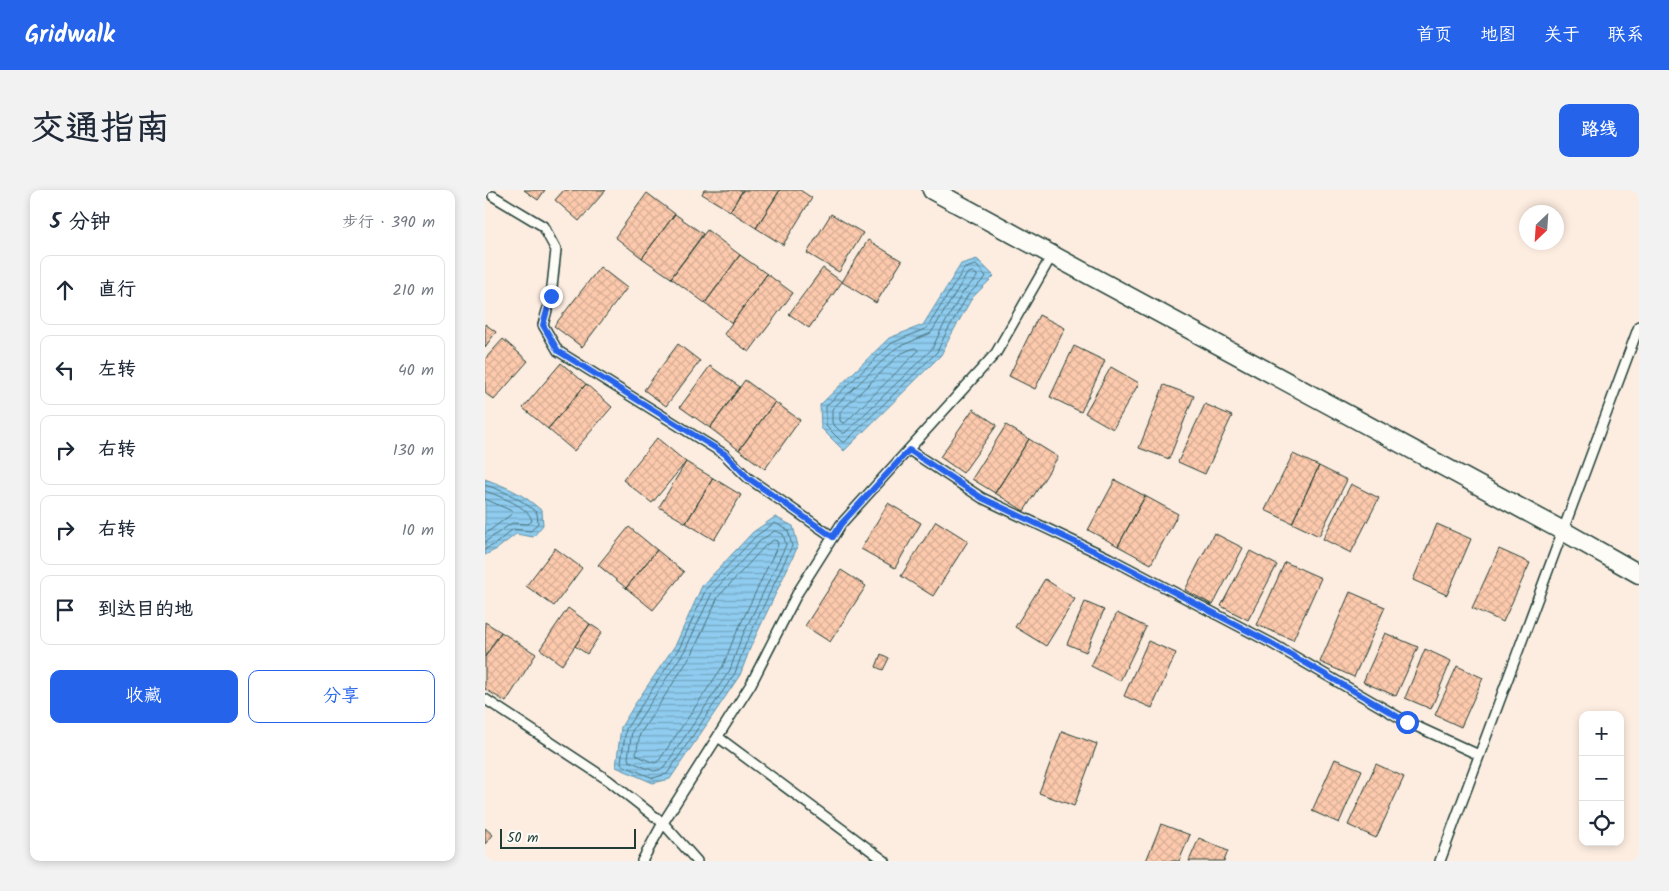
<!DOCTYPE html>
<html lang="zh">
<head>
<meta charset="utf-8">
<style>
	body { margin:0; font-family:Kalam,"LXGW WenKai TC",sans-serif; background:#f2f2f3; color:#1f2937 }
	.controls { position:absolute; right:15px; bottom:15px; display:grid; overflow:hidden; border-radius:10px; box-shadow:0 2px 8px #0003 }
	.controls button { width:45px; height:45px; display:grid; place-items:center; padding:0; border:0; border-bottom:1px solid #e0e1e3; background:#fff; color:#1f2937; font:25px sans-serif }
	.compass { position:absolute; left:1034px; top:15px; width:45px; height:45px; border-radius:50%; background:#fff; box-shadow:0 2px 8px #0003; rotate:205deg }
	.scale { position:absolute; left:15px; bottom:12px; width:136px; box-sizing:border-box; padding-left:5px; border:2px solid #1f3d34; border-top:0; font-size:14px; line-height:18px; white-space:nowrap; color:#1f3d34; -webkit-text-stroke:4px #fdfcf7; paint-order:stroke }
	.stop { position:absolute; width:15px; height:15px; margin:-11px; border:4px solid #2563eb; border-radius:50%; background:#fff }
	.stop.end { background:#2563eb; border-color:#fff; box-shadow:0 1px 5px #0008 }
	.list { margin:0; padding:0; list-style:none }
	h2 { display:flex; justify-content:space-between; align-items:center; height:65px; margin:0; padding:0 20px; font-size:21px }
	h2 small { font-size:16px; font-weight:400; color:#747a83 }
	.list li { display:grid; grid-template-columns:32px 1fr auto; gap:15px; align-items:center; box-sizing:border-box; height:70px; margin:0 10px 10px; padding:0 10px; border:1px solid #e0e1e3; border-radius:10px }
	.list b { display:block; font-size:19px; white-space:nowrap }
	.list em { font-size:16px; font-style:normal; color:#747a83 }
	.actions { display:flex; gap:10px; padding:15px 20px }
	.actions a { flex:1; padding:11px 0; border:1px solid #2563eb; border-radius:10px; text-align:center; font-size:18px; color:#2563eb }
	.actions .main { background:#2563eb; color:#fff }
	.icon { flex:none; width:28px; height:28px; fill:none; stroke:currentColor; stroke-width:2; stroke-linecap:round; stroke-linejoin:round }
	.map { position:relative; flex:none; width:1154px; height:671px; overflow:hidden; border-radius:10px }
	header { display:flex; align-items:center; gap:30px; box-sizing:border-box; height:70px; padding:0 25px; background:#2563eb; color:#fff }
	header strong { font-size:24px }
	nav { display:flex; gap:28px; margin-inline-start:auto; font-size:18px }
	.intro { display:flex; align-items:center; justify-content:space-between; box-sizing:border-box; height:120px; padding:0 30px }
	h1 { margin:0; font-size:35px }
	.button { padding:12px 22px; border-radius:10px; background:#2563eb; color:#fff; font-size:18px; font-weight:700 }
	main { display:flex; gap:30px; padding:0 30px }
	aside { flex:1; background:#fff; border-radius:10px; box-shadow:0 2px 8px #0003 }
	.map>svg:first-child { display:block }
</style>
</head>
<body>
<header>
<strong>Gridwalk</strong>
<nav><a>首页</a><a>地图</a><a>关于</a><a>联系</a></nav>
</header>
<div class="intro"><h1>交通指南</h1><a class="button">路线</a></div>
<main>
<aside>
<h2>5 分钟<small>步行 · 390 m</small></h2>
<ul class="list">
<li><svg class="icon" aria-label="ahead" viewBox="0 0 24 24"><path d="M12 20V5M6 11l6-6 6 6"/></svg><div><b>直行</b></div><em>210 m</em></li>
<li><svg class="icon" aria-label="left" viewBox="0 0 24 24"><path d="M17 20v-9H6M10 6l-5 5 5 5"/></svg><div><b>左转</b></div><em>40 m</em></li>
<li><svg class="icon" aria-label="right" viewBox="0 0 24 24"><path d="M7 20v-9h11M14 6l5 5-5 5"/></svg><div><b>右转</b></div><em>130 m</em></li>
<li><svg class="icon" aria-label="right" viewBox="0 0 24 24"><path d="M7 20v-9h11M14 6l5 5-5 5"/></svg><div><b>右转</b></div><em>10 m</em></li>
<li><svg class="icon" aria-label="arrive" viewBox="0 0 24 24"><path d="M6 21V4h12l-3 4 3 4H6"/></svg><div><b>到达目的地</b></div></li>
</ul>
<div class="actions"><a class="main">收藏</a><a>分享</a></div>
</aside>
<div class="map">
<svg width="1154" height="671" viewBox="0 0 1154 671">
	<defs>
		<pattern id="water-rules" width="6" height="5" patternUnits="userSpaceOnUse" patternTransform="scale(1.25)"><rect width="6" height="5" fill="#8fccef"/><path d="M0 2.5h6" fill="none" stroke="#74a7c2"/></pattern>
		<pattern id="building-cross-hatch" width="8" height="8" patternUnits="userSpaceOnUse" patternTransform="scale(1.25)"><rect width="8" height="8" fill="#fdcaad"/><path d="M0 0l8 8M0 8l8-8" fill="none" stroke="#d8ae95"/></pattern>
	</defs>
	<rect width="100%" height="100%" fill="#fdede1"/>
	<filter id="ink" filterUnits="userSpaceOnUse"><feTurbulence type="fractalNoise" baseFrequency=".02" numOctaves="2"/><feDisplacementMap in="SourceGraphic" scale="10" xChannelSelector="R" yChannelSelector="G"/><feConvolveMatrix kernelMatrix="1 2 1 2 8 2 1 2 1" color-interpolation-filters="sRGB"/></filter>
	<g filter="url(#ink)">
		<path fill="url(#water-rules)" stroke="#6293a4" d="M492 69 509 86 487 108 466 145 456 165 359 261 336 238 335 215 404 148 438 135 476 74Z
			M0 289C24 298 37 303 57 321L58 335 48 347 31 344 12 359 0 365Z
			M290 327 308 336 313 356 266 456 255 485 185 589 168 593 131 577 136 537 150 514 191 454 217 396 268 342Z"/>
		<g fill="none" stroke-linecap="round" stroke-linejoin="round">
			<path stroke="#4c767f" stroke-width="1" d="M491 75 500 85 501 87 483 105 461 143 452 162 360 252H357L341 236V216L407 153 442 138 479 79Z
				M488 82 492 85V87L478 102 456 140 447 159 360 243H357L347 233V219L411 158 446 143 482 84Z
				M430 158 433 160 432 162 360 233H358L355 231V222L415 164Z
				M0 295C20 301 36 309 52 323L53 333 46 341 28 339 9 355 0 359
				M0 301C12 305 45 317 47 331L43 334 27 333 0 352
				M0 309 27 321 28 323 0 344
				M290 333 303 340 307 356 261 453 250 483 182 584 168 588 137 575 136 572 141 539 195 457 221 399 271 346Z
				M290 341 298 344 301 355 255 451 245 480 178 579 169 581 144 571 143 568 147 541 200 460 227 403 275 351Z
				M289 350 292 351 293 355 249 448 238 476 173 572 169 573 153 566 151 564 155 544 207 464 233 407 280 356Z"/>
		</g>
		<path fill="url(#building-cross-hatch)" stroke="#1f3d34" d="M39 0H60L53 10Z
			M79 0H121L94 31 70 10Z
			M219 0H258L245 21 217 4Z
			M258 0H295L271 38 245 21Z
			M295 0H315L327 8 298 55 271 38Z
			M162 3 190 24 157 68 130 47Z
			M190 24 218 44 186 88 157 68Z
			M346 24 378 43 354 82 322 63Z
			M222 40 255 65 220 113 186 88Z
			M383 50 417 71 391 113 357 92Z
			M255 65 282 84 247 133 220 113Z
			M115 77 142 98 97 157 69 136Z
			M338 78 357 92 324 138 304 124Z
			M282 84 308 103 264 162 239 144Z
			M554 125 580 138 550 199 524 186Z
			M0 134 11 142 0 157Z
			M18 149 43 171 9 210 0 203V169Z
			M193 154 215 171 181 216 159 200Z
			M589 156 620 171 596 222 565 207Z
			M76 173 101 194 63 239 38 218Z
			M225 176 255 197 225 238 195 217Z
			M626 177 654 193 628 239 600 223Z
			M260 190 290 212 254 260 225 238Z
			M101 194 127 217 89 261 63 239Z
			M679 195 709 206 684 269 654 258Z
			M290 212 315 230 280 279 254 260Z
			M720 214 747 226 720 284 693 272Z
			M488 219 512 235 478 283 455 267Z
			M521 235 544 249 510 303 487 289Z
			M172 248 201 272 167 313 138 290Z
			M544 249 573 267 539 321 510 303Z
			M808 264 834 276 807 333 780 320Z
			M201 272 228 288 201 333 174 317Z
			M834 276 862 290 834 346 807 333Z
			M228 288 256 305 229 350 201 333Z
			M630 290 660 306 633 356 603 340Z
			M866 294 894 308 866 363 838 349Z
			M660 306 693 324 666 374 633 356Z
			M403 313 436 333 410 378 376 359Z
			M451 331 483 351 448 406 416 386Z
			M952 334 986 349 962 405 928 390Z
			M144 337 172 360 141 398 113 375Z
			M729 343 758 358 728 415 700 400Z
			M70 358 97 378 69 416 41 396Z
			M1014 359 1045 373 1018 432 987 418Z
			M172 360 199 382 168 420 141 398Z
			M765 361 792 375 763 430 736 416Z
			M800 372 836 388 808 450 772 435Z
			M356 380 381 396 345 452 320 436Z
			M560 389 590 409 561 456 530 437Z
			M865 402 900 417 869 487 835 472Z
			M600 412 619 420 601 462 582 454Z
			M83 418 105 434 77 475 55 459Z
			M632 423 661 437 635 491 606 476Z
			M0 432 16 442 0 467Z
			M105 434 117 442 102 464 90 456Z
			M16 442 51 464 21 512 0 499V467Z
			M900 443 933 457 911 506 878 492Z
			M663 451 691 463 667 518 639 506Z
			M940 459 966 471 946 519 920 508Z
			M396 464 404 468 398 480 391 477Z
			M972 476 998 488 976 537 950 525Z
			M577 541 612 554 589 616 554 603Z
			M850 569 877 580 854 633 827 621Z
			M891 574 919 587 891 648 863 635Z
			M676 634 705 645 694 671H661Z
			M0 638 8 645 0 654Z
			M714 648 743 661 739 671H704Z"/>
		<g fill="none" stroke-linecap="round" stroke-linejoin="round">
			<defs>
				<path id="lane" d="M8 6 58 36 71 60 66 106 58 135 73 161 239 264 263 288 348 347
					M424 260 497 308 624 368 786 453 922 532 994 565
					M0 509 123 590 178 633 212 671
					M233 547 400 671
					M157 671 178 633 266 494 313 402 356 334 511 163 567 65
					M955 671 1154 136"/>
				<path id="street" d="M447 0 1078 341 1154 384"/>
			</defs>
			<use href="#lane" stroke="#1f3d34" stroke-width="12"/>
			<use href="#street" stroke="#1f3d34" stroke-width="21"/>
			<use href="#lane" stroke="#fdfcf7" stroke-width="9"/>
			<use href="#street" stroke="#fdfcf7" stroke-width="18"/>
		</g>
	</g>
	<g fill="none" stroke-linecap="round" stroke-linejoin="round" filter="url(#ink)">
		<path stroke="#2563eb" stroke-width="6" d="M66 106 58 135 73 161 240 264 263 288 348 347 356 334 424 260 497 308 624 368 786 453 922 532"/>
	</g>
</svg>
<div class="controls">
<button>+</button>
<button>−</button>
<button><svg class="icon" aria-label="locate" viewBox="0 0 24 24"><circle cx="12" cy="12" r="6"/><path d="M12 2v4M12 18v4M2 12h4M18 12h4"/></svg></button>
</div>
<svg class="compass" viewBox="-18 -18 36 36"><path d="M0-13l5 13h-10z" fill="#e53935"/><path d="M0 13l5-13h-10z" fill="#747a83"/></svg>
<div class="scale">50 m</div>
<div class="stop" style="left:922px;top:532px"></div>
<div class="stop end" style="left:66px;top:106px"></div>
</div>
</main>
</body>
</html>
